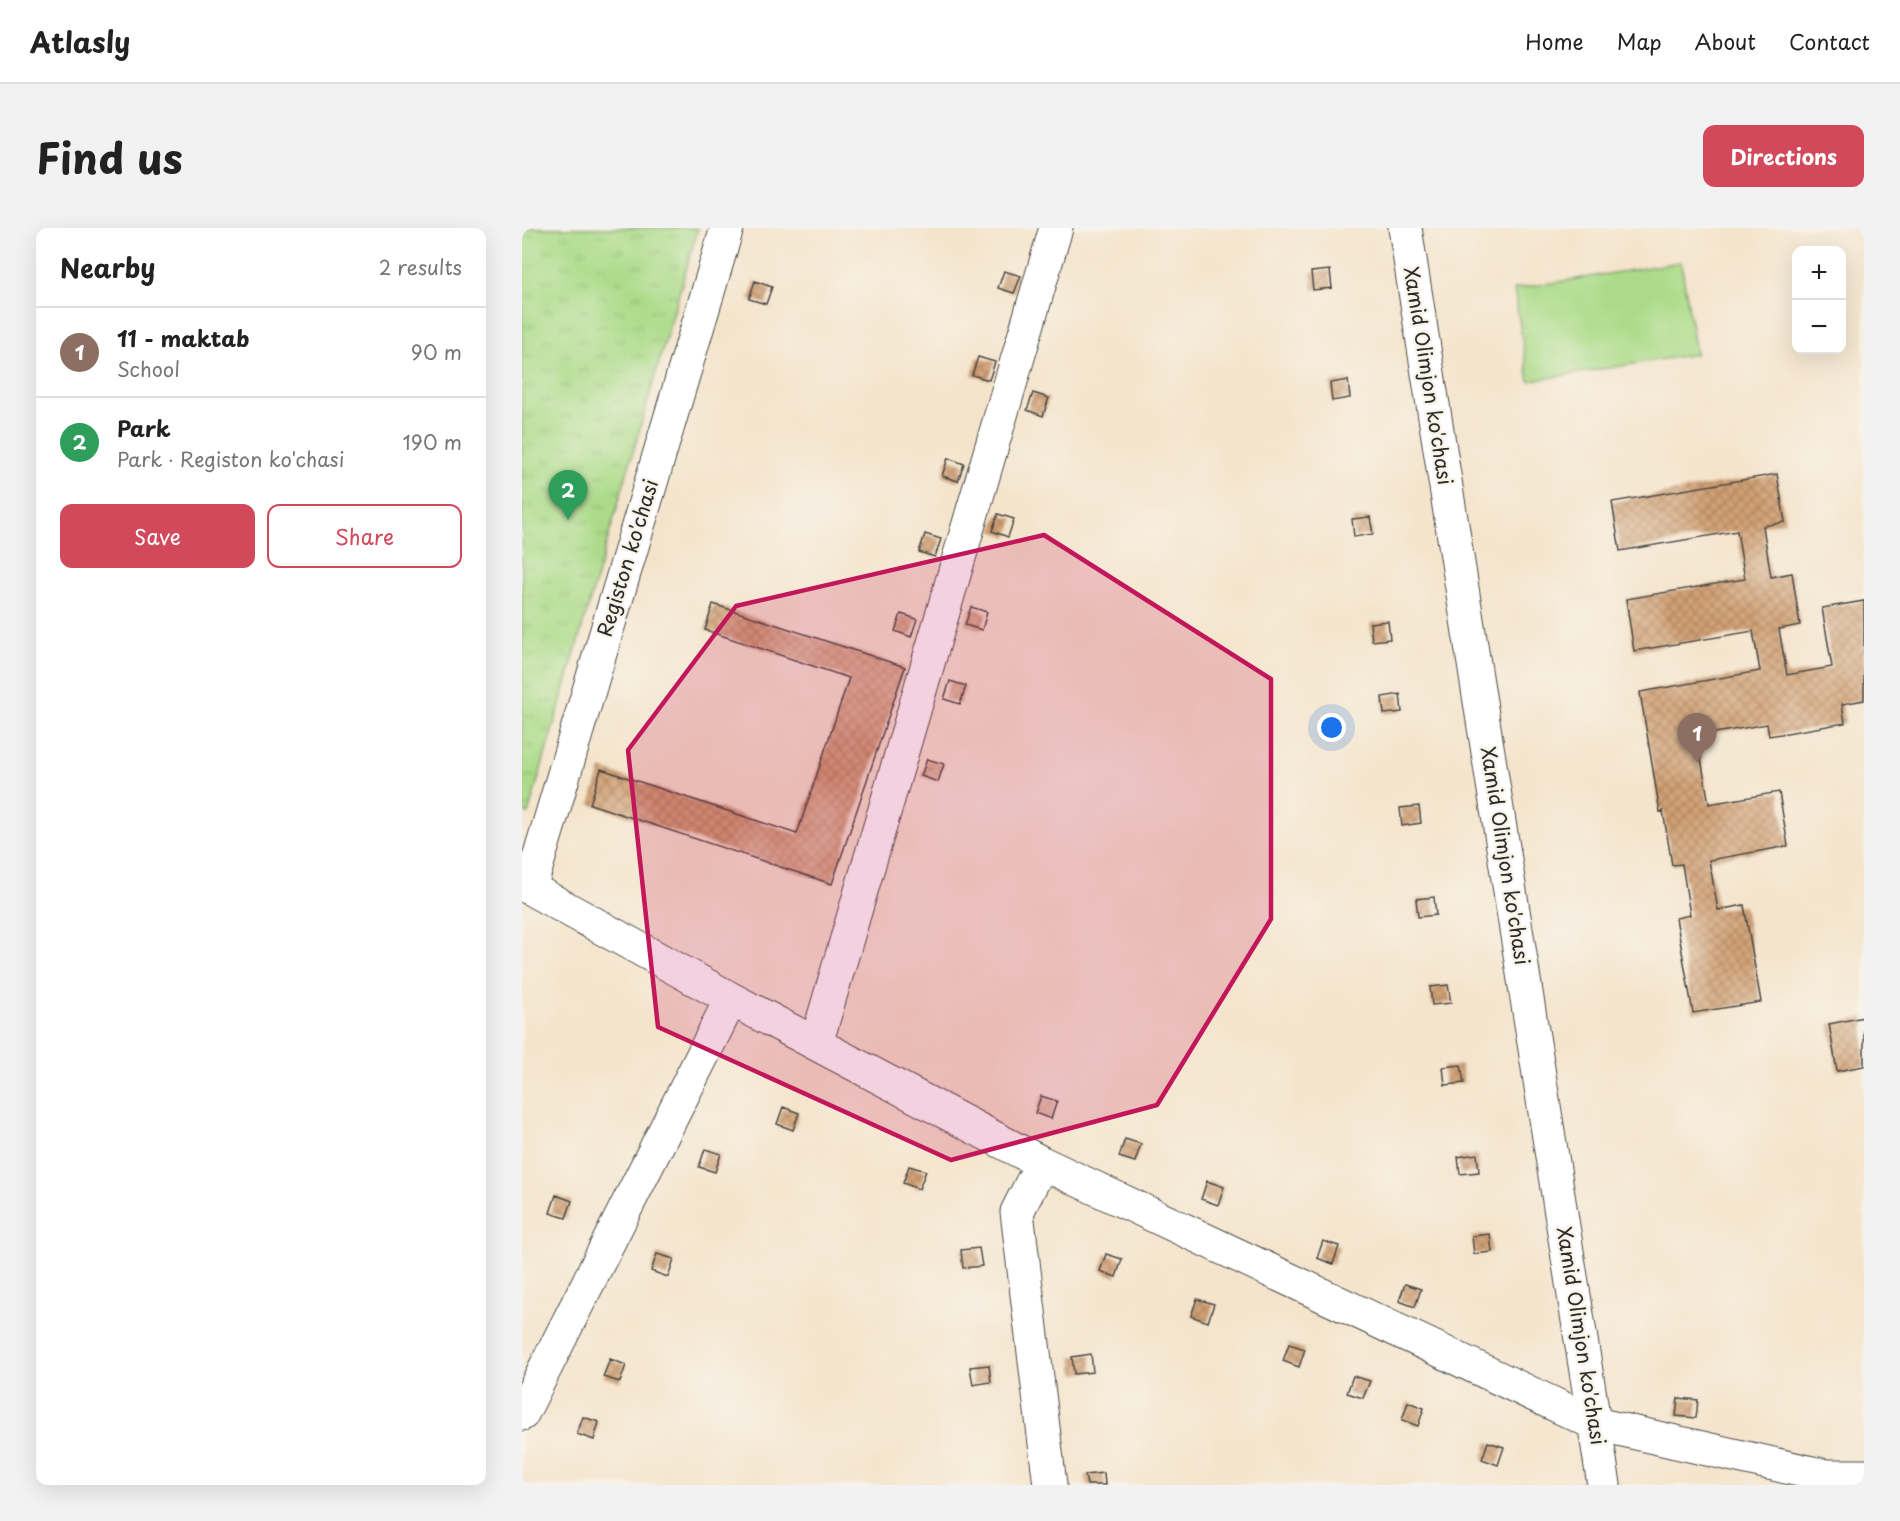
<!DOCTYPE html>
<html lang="en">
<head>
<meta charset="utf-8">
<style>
	body { margin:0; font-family:"Playpen Sans",sans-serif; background:#f2f2f2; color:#222 }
	.controls { position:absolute; right:18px; top:18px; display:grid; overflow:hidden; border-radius:12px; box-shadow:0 6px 24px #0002 }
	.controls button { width:54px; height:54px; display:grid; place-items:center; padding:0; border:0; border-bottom:2px solid #e0e0e0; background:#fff; color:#222; font:30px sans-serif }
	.you { position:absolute; left:810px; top:500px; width:21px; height:21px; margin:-15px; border:4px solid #fff; border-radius:50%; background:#1a73e8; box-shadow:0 0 0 9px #1a73e833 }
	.badge { display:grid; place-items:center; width:39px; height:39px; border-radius:50%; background:#d1495b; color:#fff; font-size:20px; font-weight:700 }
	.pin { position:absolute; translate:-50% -50px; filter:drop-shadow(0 2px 3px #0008) }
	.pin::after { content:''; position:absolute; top:32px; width:21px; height:18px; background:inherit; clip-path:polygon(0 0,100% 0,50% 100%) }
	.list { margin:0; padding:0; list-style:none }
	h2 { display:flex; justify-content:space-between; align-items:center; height:78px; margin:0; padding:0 24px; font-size:26px }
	h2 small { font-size:20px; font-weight:400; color:#767676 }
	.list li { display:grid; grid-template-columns:39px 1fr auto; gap:18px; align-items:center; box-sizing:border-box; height:90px; padding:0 24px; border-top:2px solid #e0e0e0 }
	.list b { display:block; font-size:22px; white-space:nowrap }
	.list p { margin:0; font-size:20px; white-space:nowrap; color:#767676 }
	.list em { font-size:20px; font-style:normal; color:#767676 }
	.actions { display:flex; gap:12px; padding:18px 24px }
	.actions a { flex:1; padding:14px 0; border:2px solid #d1495b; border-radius:12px; text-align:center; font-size:21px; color:#d1495b }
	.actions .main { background:#d1495b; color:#fff }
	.map { position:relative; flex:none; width:1342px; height:1257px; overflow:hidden; border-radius:12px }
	header { display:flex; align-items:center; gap:36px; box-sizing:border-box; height:84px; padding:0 30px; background:#fff; border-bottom:2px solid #e0e0e0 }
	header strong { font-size:28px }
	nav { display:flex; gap:33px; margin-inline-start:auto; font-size:21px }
	.intro { display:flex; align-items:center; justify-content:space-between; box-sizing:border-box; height:144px; padding:0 36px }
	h1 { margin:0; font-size:42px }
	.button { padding:15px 27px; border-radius:12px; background:#d1495b; color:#fff; font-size:21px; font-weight:700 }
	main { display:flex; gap:36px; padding:0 36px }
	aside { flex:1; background:#fff; border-radius:12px; box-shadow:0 6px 24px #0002 }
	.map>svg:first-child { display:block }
</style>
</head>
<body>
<header>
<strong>Atlasly</strong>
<nav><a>Home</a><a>Map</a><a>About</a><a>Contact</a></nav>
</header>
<div class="intro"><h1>Find us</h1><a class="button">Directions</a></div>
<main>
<aside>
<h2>Nearby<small>2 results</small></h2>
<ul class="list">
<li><span class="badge" style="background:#8d6e63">1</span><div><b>11 - maktab</b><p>School</p></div><em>90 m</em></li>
<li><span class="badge" style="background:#2e9e5b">2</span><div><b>Park</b><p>Park · Registon ko'chasi</p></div><em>190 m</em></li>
</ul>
<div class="actions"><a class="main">Save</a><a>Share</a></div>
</aside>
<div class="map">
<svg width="1342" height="1257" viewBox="0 0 1342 1257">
	<defs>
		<pattern id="grass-tufts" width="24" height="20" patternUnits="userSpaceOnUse" patternTransform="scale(1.5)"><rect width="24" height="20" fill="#abdb89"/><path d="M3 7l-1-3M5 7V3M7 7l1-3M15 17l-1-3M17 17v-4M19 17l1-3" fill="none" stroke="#93bc76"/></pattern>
		<pattern id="building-cross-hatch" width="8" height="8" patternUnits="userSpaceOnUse" patternTransform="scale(1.5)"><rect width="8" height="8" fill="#d2a074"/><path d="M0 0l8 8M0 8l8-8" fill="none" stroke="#ab835f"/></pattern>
	</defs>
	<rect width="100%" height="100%" fill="#f7f3e8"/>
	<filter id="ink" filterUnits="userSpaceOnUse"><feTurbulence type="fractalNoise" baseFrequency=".0167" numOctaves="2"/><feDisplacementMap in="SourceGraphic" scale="12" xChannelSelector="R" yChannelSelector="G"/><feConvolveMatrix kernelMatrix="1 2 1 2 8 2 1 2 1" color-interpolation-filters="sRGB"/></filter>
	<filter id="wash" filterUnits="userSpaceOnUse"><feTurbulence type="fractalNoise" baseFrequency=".008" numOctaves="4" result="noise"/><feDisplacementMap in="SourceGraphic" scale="24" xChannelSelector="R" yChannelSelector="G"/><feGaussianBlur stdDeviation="1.35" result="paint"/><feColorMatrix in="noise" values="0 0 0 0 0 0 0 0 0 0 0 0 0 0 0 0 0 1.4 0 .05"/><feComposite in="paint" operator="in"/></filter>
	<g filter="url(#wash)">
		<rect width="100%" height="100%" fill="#f4e4cc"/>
		<path fill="url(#grass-tufts)" stroke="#6b835a" stroke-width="1.5" d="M0 0H176L6 586 0 583Z"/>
		<path fill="#abdb89" stroke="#6b835a" stroke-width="1.5" d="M1159 34 1174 126 1007 153 992 61Z"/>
		<g id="blocks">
			<path fill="url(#building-cross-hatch)" d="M808 42 810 60 791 62 789 44Z
				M482 43 499 48 492 65 476 60Z
				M233 53 250 59 244 76 227 71Z
				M456 129 473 134 467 152 450 147Z
				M826 152 828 170 810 173 808 155Z
				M511 165 527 170 521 188 505 182Z
				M426 230 442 236 436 253 420 248Z
				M1255 246 1263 294 1241 298 1249 349 1270 345 1278 397 1257 401 1265 447 1310 439 1300 380 1342 373V472L1320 476 1323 495 1247 508 1245 496 1175 508 1187 576 1257 564 1266 618 1187 632 1196 682 1222 677 1239 774 1171 785 1154 690 1168 687 1160 636 1150 637 1141 583 1138 584 1118 464 1238 443 1231 403 1112 423 1104 371 1223 351 1215 303 1098 323 1090 274Z
				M476 286 492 291 486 309 470 303Z
				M848 289 851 306 832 309 830 291Z
				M403 306 419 311 413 329 397 324Z
				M191 376 383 439 310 656 68 576 79 541 275 606 327 450 183 402Z
				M449 379 465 384 460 402 443 397Z
				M379 386 395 391 389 409 373 403Z
				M866 393 868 411 850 413 848 395Z
				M428 453 444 458 438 476 422 471Z
				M878 466 880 484 862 486 860 469Z
				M405 531 422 536 416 554 399 548Z
				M897 578 899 595 880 598 878 580Z
				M912 669 914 687 896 689 894 671Z
				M926 757 929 775 910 777 908 759Z
				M1342 789V838L1315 843 1307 796Z
				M939 837 942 855 923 857 921 839Z
				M519 868 535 873 529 891 513 885Z
				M261 879 277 885 271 902 255 896Z
				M603 911 619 916 613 934 597 929Z
				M183 921 199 926 193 944 177 939Z
				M955 926 957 944 938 946 936 929Z
				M387 938 404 943 397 961 381 955Z
				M685 953 702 959 696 977 679 971Z
				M34 967 50 973 44 990 28 985Z
				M968 1006 970 1024 952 1026 950 1008Z
				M801 1013 817 1018 811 1036 795 1030Z
				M457 1020 460 1038 441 1040 439 1022Z
				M135 1026 152 1031 146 1049 129 1043Z
				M584 1026 600 1031 594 1049 578 1043Z
				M883 1056 899 1061 893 1079 877 1073Z
				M675 1071 692 1076 686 1094 669 1088Z
				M767 1116 783 1121 777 1139 761 1133Z
				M569 1126 571 1144 552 1146 550 1129Z
				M88 1131 104 1137 98 1154 81 1149Z
				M467 1137 469 1154 451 1157 448 1139Z
				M831 1148 848 1153 841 1170 825 1165Z
				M1156 1170 1176 1172 1174 1190 1154 1188Z
				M886 1174 902 1180 896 1198 880 1192Z
				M61 1189 77 1194 72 1212 55 1206Z
				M966 1214 982 1219 976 1237 960 1231Z
				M582 1245 583 1257H565L563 1247Z"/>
		</g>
	</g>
	<g filter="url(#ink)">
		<use href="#blocks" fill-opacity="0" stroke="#494743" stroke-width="1.5"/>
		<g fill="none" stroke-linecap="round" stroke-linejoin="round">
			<defs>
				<path id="minor" d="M0 656 209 771 520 935 1074 1196 1304 1248H1342
					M8 660 205 0
					M294 816 534 0
					M520 935 495 984 528 1257
					M0 1186 209 771"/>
				<path id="major" d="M883 0 1082 1257"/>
			</defs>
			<use href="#minor" stroke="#494743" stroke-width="35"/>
			<use href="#major" stroke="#494743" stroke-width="35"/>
			<use href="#minor" stroke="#fff" stroke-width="33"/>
			<use href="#major" stroke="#fff" stroke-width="33"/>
		</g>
	</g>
	<path fill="#c2185b" fill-opacity="0.2" stroke="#c2185b" stroke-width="4.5" stroke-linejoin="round" d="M522 307 749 451V691L635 877 429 932 136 799 106 522 214 378Z"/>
	<g text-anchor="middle" stroke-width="4.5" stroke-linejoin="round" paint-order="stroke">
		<g font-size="20" fill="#2b2b2b" stroke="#f7f3e8">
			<text transform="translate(906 148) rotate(81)" y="7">Xamid Olimjon ko'chasi</text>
			<text transform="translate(106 330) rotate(-73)" y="7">Registon ko'chasi</text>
			<text transform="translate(983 628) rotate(81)" y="7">Xamid Olimjon ko'chasi</text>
			<text transform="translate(1059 1108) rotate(81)" y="7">Xamid Olimjon ko'chasi</text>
		</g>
	</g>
</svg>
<div class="controls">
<button>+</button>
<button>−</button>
</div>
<div class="you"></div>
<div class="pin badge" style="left:1175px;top:535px;background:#8d6e63">1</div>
<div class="pin badge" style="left:46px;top:292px;background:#2e9e5b">2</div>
</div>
</main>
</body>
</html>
